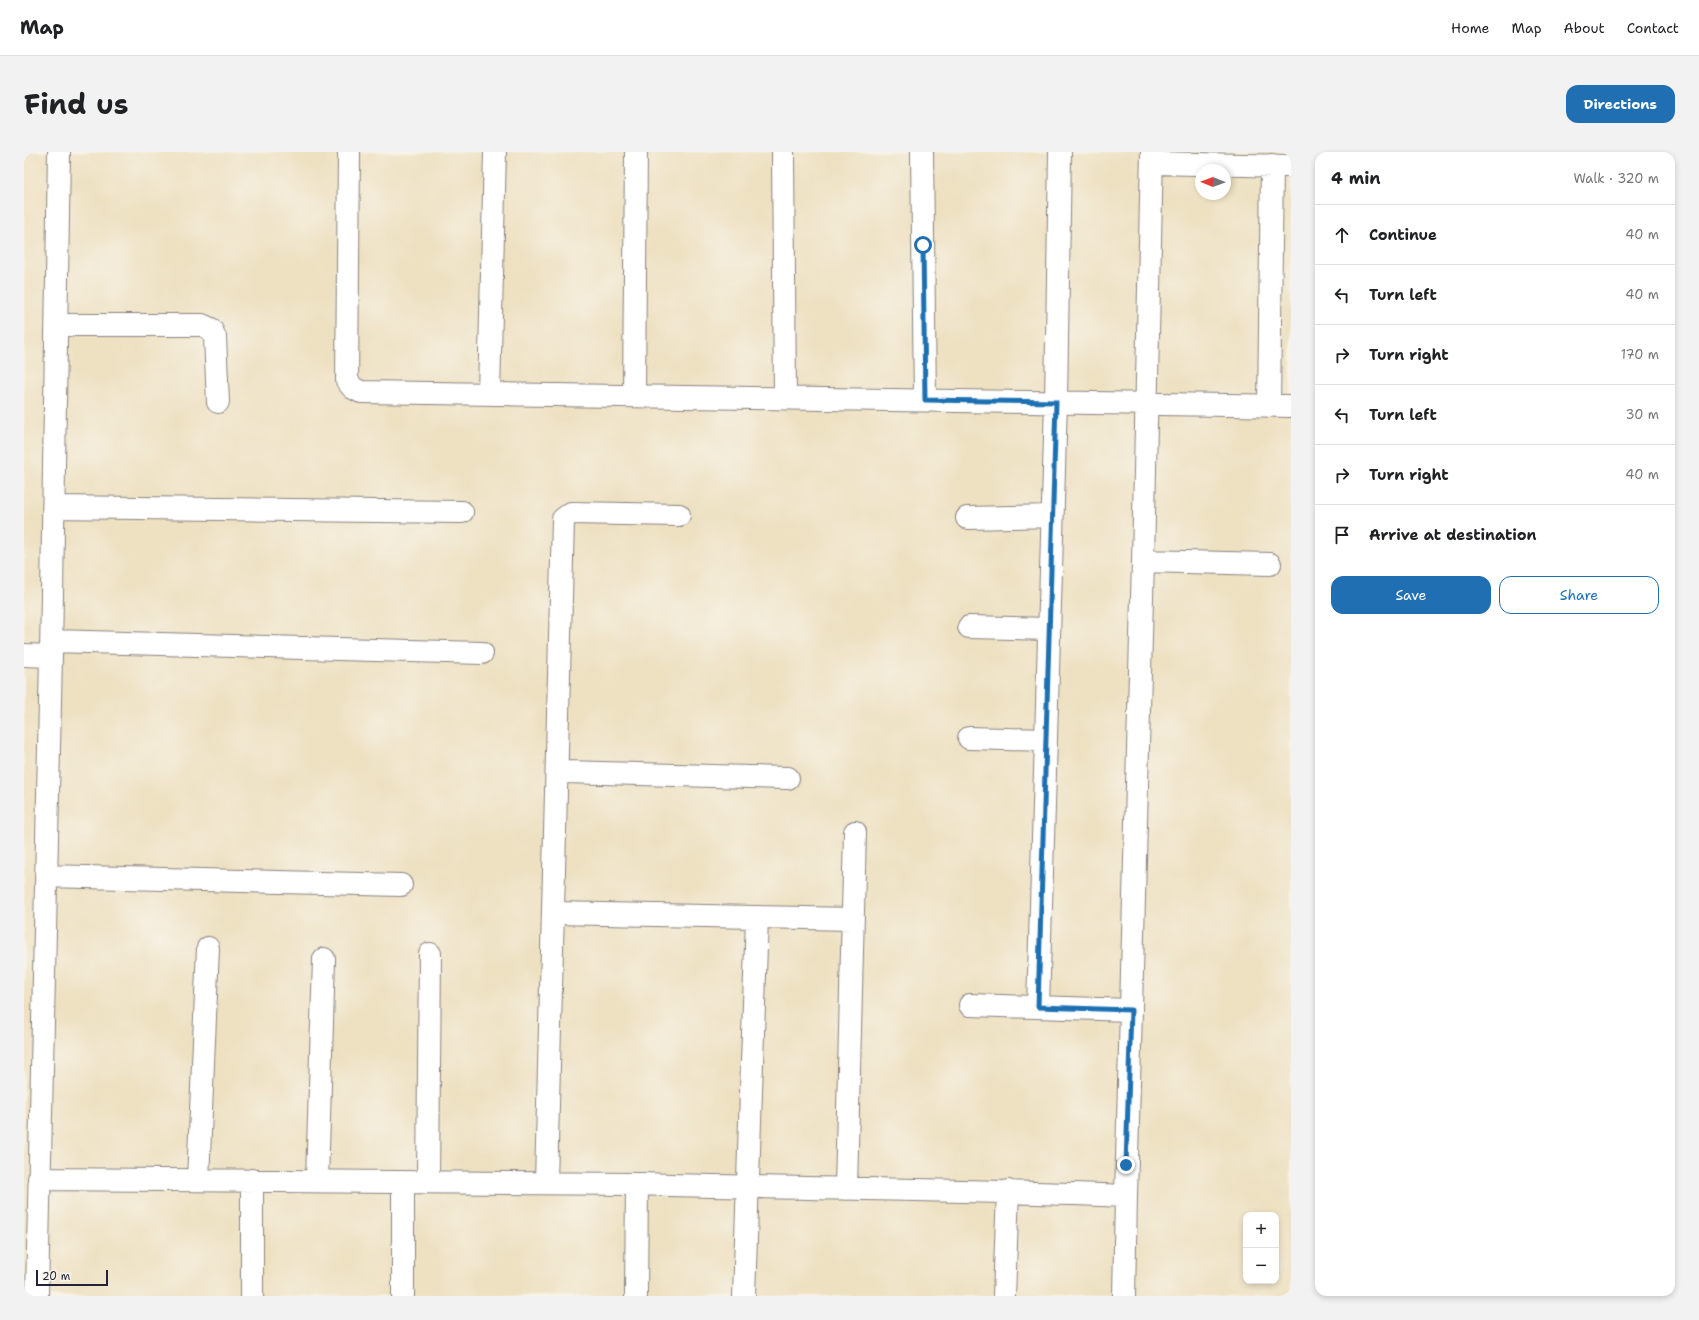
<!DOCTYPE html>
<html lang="en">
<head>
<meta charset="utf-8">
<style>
	body { margin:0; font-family:"Shantell Sans",sans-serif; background:#f2f2f2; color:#202124 }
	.controls { position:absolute; right:12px; bottom:12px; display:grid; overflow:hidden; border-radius:8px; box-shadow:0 2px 6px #0003 }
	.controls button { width:36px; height:36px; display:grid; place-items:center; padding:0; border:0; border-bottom:1px solid #e0e0e0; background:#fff; color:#202124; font:20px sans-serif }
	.compass { position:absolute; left:1171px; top:12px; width:36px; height:36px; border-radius:50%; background:#fff; box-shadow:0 2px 6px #0003; rotate:271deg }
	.scale { position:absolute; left:12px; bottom:10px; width:72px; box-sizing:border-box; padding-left:4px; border:2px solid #22223b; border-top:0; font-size:11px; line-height:14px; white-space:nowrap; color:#22223b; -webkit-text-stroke:3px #f7f3e8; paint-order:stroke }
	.stop { position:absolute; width:12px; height:12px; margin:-9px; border:3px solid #1f6fb2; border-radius:50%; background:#fff }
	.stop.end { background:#1f6fb2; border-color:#fff; box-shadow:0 1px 4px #0008 }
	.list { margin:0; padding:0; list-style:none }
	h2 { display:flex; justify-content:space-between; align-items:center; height:52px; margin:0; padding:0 16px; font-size:17px }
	h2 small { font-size:13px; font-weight:400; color:#757577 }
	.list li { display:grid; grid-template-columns:26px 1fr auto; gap:12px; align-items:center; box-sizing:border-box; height:60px; padding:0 16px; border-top:1px solid #e0e0e0 }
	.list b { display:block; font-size:15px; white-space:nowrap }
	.list em { font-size:13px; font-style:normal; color:#757577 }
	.actions { display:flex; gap:8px; padding:12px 16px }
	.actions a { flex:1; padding:9px 0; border:1px solid #1f6fb2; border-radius:12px; text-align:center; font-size:14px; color:#1f6fb2 }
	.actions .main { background:#1f6fb2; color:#fff }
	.icon { flex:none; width:22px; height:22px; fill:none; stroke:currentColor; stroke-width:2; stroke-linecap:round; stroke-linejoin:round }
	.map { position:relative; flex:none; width:1267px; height:1144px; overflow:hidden; border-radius:12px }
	header { display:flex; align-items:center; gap:24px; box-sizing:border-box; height:56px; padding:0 20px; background:#fff; border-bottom:1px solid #e0e0e0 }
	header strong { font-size:19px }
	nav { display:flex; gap:22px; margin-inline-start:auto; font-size:14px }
	.intro { display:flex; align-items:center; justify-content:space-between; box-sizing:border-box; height:96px; padding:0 24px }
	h1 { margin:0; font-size:28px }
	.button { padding:10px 18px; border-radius:12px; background:#1f6fb2; color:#fff; font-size:14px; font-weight:700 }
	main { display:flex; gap:24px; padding:0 24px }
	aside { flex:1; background:#fff; border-radius:12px; box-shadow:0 2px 6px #0003 }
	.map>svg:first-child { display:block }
</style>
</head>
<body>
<header>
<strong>Map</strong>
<nav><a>Home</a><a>Map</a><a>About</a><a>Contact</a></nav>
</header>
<div class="intro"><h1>Find us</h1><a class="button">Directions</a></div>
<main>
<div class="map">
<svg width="1267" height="1144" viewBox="0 0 1267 1144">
	<rect width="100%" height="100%" fill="#f7f3e8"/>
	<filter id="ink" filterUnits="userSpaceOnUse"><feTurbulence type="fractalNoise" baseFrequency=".025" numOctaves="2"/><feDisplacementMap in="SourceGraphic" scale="8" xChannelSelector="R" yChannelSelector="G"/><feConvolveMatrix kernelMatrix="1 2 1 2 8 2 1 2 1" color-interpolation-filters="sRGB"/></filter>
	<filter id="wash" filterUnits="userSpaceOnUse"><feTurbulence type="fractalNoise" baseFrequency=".012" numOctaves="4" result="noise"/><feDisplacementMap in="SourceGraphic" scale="16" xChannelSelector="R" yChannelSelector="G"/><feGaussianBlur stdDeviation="0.9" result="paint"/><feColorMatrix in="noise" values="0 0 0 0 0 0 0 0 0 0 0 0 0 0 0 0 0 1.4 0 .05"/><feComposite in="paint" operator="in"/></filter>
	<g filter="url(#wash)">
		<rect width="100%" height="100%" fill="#eee1c2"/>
	</g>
	<g filter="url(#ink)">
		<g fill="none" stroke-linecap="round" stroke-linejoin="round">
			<defs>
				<path id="minor" d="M325 0 323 229 329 236 337 240 1267 254
					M759 0 761 246
					M898 0 901 248
					M1128 11 1267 14
					M33 173H178L187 177 191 185 194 250
					M465 242 471 0
					M610 244 612 0
					M1245 254 1248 13
					M30 355 438 360
					M943 366 1028 364
					M1119 409 1246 412
					M945 475 1025 477
					M28 489 458 501
					M0 503 27 504
					M945 586 1022 588
					M540 620 764 626
					M22 724 377 733
					M529 761 829 767
					M946 853 1107 858
					M1014 855 1032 250 1036 0
					M15 1027 613 1032 612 1144
					M174 1028 184 796
					M293 1029 300 807
					M404 1030 406 802
					M522 1031 539 367 547 361 655 363
					M613 1032C776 1037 939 1037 1102 1044
					M822 1037 831 680
					M13 1144 27 504 35 0
					M228 1144V1028
					M379 1144V1030
					M720 1144 733 765
					M980 1144 984 1039
					M1100 1144 1102 1044 1119 409 1128 0"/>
			</defs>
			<use href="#minor" stroke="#88827e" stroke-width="24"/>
			<use href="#minor" stroke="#fff" stroke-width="22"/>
		</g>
	</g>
	<g fill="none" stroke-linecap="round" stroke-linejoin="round" filter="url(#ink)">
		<path stroke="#1f6fb2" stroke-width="5" d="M899 93 901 248 1032 250 1014 855 1107 858 1102 1013"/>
	</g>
</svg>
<div class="controls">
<button>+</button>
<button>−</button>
</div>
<svg class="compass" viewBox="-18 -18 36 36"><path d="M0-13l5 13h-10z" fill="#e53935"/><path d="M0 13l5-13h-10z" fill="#757577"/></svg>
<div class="scale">20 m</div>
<div class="stop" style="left:899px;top:93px"></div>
<div class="stop end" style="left:1102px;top:1013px"></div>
</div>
<aside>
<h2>4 min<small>Walk · 320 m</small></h2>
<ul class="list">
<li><svg class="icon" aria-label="ahead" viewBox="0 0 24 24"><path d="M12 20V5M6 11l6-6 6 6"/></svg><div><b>Continue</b></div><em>40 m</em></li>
<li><svg class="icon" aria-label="left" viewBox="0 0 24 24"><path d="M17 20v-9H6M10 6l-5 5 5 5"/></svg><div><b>Turn left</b></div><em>40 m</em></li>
<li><svg class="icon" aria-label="right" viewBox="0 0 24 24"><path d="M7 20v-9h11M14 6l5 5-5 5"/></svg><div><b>Turn right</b></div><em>170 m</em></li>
<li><svg class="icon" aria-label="left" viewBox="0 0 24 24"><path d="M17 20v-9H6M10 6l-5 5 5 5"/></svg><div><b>Turn left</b></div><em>30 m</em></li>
<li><svg class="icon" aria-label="right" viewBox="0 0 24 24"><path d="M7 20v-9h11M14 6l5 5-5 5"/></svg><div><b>Turn right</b></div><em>40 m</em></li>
<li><svg class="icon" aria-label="arrive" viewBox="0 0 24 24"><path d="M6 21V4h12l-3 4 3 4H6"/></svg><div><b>Arrive at destination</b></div></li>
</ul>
<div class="actions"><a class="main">Save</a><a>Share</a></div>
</aside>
</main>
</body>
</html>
